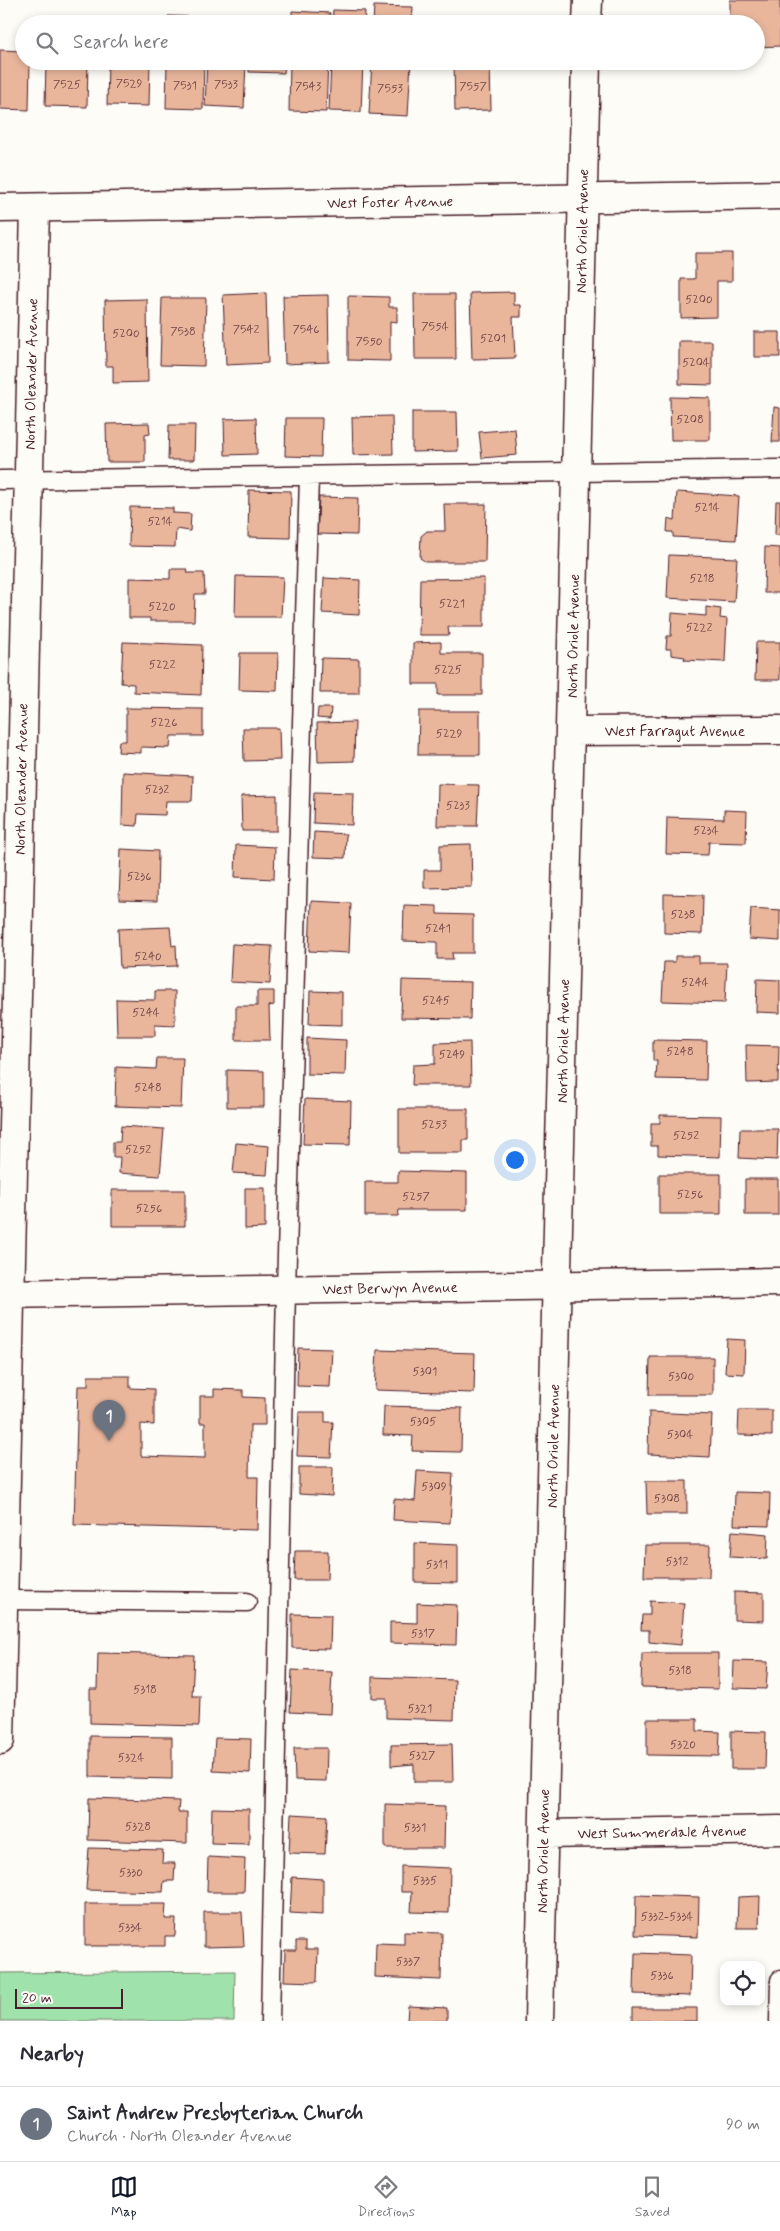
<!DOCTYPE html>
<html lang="en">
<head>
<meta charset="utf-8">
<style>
	body { margin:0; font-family:Mynerve,sans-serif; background:#f7f7f7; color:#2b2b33 }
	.controls { position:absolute; right:15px; bottom:15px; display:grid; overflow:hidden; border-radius:10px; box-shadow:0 2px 8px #0003 }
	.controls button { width:45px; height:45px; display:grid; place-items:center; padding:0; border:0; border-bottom:1px solid #e1e1e2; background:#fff; color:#2b2b33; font:25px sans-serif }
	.scale { position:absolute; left:15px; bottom:12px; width:108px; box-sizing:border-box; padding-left:5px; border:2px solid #4a1f2b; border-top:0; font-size:14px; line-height:18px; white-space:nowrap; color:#4a1f2b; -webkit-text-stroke:4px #fdfcf7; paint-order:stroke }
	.you { position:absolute; left:514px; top:1159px; width:18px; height:18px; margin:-12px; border:4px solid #fff; border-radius:50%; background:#1a73e8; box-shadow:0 0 0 8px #1a73e833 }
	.badge { display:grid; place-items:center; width:32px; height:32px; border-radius:50%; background:#111827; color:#fff; font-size:16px; font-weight:700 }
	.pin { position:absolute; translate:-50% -41px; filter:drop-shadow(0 1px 2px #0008) }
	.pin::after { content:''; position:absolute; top:26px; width:18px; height:15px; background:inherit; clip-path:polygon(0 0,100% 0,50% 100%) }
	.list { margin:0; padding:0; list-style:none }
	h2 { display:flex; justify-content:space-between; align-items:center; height:65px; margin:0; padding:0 20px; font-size:21px }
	h2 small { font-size:16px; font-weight:400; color:#7c7c81 }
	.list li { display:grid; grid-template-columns:32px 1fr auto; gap:15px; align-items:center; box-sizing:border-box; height:75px; padding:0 20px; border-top:1px solid #e1e1e2 }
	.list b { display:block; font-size:19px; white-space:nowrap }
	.list p { margin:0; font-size:16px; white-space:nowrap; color:#7c7c81 }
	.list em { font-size:16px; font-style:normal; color:#7c7c81 }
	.icon { flex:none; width:28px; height:28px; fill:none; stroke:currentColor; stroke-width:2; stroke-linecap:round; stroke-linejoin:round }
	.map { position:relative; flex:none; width:780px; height:2021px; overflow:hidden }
	.search { position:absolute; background:#fff; box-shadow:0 2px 8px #0003; left:15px; right:15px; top:15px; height:55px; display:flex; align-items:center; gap:12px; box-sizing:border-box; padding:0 18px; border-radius:28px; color:#7c7c81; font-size:19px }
	.sheet { height:140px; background:#fff }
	nav { display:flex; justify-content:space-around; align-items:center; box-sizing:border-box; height:70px; border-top:1px solid #e1e1e2; background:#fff; font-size:14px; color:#7c7c81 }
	nav a { display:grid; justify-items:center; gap:2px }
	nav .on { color:#111827 }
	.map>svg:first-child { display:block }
</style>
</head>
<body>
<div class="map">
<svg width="780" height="2021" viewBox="0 0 780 2021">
	<rect width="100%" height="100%" fill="#fdfcf7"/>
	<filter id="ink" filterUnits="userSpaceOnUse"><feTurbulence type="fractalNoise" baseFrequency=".02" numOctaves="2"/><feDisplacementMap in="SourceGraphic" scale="10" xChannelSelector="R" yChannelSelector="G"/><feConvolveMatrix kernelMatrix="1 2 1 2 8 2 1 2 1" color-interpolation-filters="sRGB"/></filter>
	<g filter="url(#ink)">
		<path fill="#a0e2ab" stroke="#75806b" d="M235 1971 234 2021H0V1973Z"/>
		<path fill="#e9b69c" stroke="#4a1f2b" d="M730 0H780V46L756 47V24H730Z
			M374 6 413 7 412 24H373Z
			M333 10 365 11 364 24H332Z
			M292 11 330 13 329 24H292Z
			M209 15 247 16V24H208Z
			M168 16 205 17V24H168Z
			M251 16 286 18V24H251Z
			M0 50 24 51V61H30L29 110 0 109Z
			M46 61H88L87 107 45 106Z
			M108 61H150L149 106 107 105Z
			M167 61H204L203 109 166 108Z
			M207 61H246L244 108 205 106Z
			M249 61H285L284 73 249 72Z
			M290 61H328L326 112 289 111Z
			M331 61H363L361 112 329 111Z
			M372 61H411L408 116 369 114Z
			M454 61H490L491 110 455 111Z
			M695 253H732V281H717V317L681 318V279H695Z
			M514 292V305H521V317H513L515 358 472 359 470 293Z
			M266 293 268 363 226 365 223 295Z
			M414 294H455L456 359H415Z
			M328 295 329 362 285 364 283 296Z
			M348 296 389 297V307H397V322L390 321V361L348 360Z
			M162 298H206L204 366 160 365Z
			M147 299 148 382 113 383V366H106L105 300Z
			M754 332H780V357H754Z
			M679 341H712V385L679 384Z
			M670 397 710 398V440H671Z
			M774 407 780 408V442H772Z
			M412 412H457L458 451 412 452Z
			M392 416 393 454 353 455 352 417Z
			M256 418 257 454 225 455 224 419Z
			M286 418H322L321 457 285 456Z
			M149 423 150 434 145 435V462H107L106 424Z
			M169 425H195L194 460H168Z
			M515 429 517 455 482 458 479 432Z
			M249 490 291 491 290 538 248 537Z
			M677 492 739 496 736 540 673 537V532H667L668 518 675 520Z
			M319 497 358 498 357 535 317 534Z
			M776 501H780V535H775Z
			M444 504H486L485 562H426L420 558 421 536 427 531H445Z
			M130 507 173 508V513L191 514 190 531 176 529 175 547 129 546Z
			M765 547 780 548V593H764Z
			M669 555 737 558 734 602 667 598Z
			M170 569H188L187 573H204L205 594H195L194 621H150V618H129V578L170 579Z
			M236 576 283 577 281 617H235Z
			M324 578 360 580 359 615 322 613Z
			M484 578V627H448L449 635H419L420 579Z
			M706 607 721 609 720 618 727 619 725 662 684 660 685 657 671 655V649H666L667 636H671L672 613 706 616Z
			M123 642 202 645 201 695 134 692V684L121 683Z
			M441 642V653H482V695H438V684H413V643Z
			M756 642H780V680H755Z
			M240 653H278L277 691 239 690Z
			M321 658 359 659V693H320Z
			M126 708 203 709V736H171L170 748 141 747V753L118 752 119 741H126Z
			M318 708H331L330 719 317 718Z
			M419 711H480V755H418Z
			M355 722 354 761 318 762 317 723Z
			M243 728H279L280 760 244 761Z
			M123 772 193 776 192 801H166L165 815 138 814 137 826 122 825Z
			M438 784 479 785 477 826H437Z
			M314 792 353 793 352 825 313 823Z
			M277 795V831H242L241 796Z
			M724 810 747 811 746 843 709 842 708 855 666 854 667 817 724 819Z
			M314 832 346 834 345 858 313 857Z
			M471 844 472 887 424 888V870H440V845Z
			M236 845 275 847 274 879 235 877Z
			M121 849 158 851 157 901 119 900Z
			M664 894 703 895 702 934 664 933Z
			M311 901 351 903 349 953 309 951Z
			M404 905 437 906V914L473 915V953H452L453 959H437V942L403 941Z
			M751 908 780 910V941L749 939Z
			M170 927 172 946 176 945 177 966 120 968 118 929Z
			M232 944 272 946 270 984 230 982Z
			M675 956H699V963H727L725 1003 662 1001 664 962H675Z
			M757 979 780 980V1013L756 1012Z
			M402 980 471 982 470 1019 401 1018Z
			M155 991H175V1025L155 1024V1036H117L116 999 155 1000Z
			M257 991H274V1005L269 1006 270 1040H236V1006H257Z
			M310 991 342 992V1025L309 1024Z
			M307 1038 346 1040 345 1075 307 1074Z
			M653 1040 707 1041 706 1080 656 1079 657 1061H653Z
			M470 1042 471 1085H412L413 1065 435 1064V1043Z
			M746 1045 779 1046 778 1082 747 1083Z
			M157 1058H183L181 1108 115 1106 116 1067 156 1069Z
			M227 1070 264 1071V1107H227Z
			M305 1099 351 1101 350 1145 303 1144Z
			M399 1109H468V1140H463V1153H399Z
			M660 1115 721 1116 720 1157 658 1155V1146H651V1123H660Z
			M121 1126 164 1129 160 1176 119 1173 120 1157H113V1142H120Z
			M740 1129H778L777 1160 739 1158Z
			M236 1143 269 1146 267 1175 233 1173Z
			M398 1171 467 1173V1210H399L398 1216H365V1182H398Z
			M659 1174H721V1214H659Z
			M745 1179H778V1215H745Z
			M245 1188H265V1228L245 1229Z
			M112 1190H185V1226H112Z
			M727 1339 745 1340 744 1374 725 1373Z
			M298 1348 332 1349 330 1387 297 1386Z
			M377 1350 475 1353 474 1393 375 1390Z
			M650 1357H713V1395H649Z
			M88 1376H130V1388L154 1389V1425L141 1424V1456L205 1458V1423H200V1396H214V1389L243 1390V1397L265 1398V1425H250L249 1477H258L257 1530 74 1525 78 1386H88Z
			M384 1406 462 1408 461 1452 412 1451 413 1436 383 1435Z
			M739 1410H772V1436L738 1435Z
			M299 1412H325V1422H333L331 1457 297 1456Z
			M649 1412 712 1415 710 1457 648 1454Z
			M299 1467H333L332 1496 299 1494Z
			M417 1471 453 1473 450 1523 393 1520 394 1499 415 1501Z
			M646 1481H687V1514H647Z
			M735 1492 770 1493 769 1526 734 1525Z
			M732 1531 768 1534 767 1559 730 1557Z
			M415 1543 458 1545V1583L415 1582Z
			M645 1545H710L709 1577H644Z
			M295 1551H328L327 1580H294Z
			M734 1592 764 1593V1621L734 1620Z
			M650 1601 684 1603 681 1645 649 1642V1630H641L642 1615H650Z
			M417 1603 457 1605 456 1645 390 1643V1622L417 1623Z
			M292 1614 331 1615 330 1649 292 1648Z
			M98 1653 194 1655 192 1696H200L199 1726 90 1723V1689H97Z
			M642 1653H718V1689L641 1687Z
			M734 1661 768 1662 766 1689 733 1688Z
			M292 1670 332 1672 330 1714 290 1712Z
			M372 1677 455 1680 454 1720 386 1718V1698H372Z
			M647 1719H697V1731L720 1732 719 1756 647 1755Z
			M731 1731 766 1732 765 1769H731Z
			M90 1736 172 1737V1779L90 1777Z
			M215 1738 251 1739 250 1773 213 1771Z
			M452 1744 453 1782H414V1764L391 1766V1745Z
			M294 1748H327L326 1781 295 1780Z
			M89 1798 179 1801 178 1812H187V1843L88 1840Z
			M385 1804 445 1806 444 1848H385Z
			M212 1808 249 1809V1844L211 1843Z
			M291 1814 327 1816 325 1854 289 1853Z
			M89 1848 163 1850 162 1863H175L174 1881H164L163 1892 86 1890Z
			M208 1857 245 1859 244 1892H207Z
			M401 1866 450 1868 449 1913 411 1912 412 1892H401Z
			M292 1877 323 1879V1915L290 1913Z
			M636 1895 699 1897 698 1937 635 1935Z
			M760 1896 759 1928H737L738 1897Z
			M85 1904H166L165 1919H176L175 1936H165V1946H85Z
			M204 1912H242L244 1946 204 1947Z
			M404 1932 442 1933 441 1980 375 1977 376 1943 404 1944Z
			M296 1941H306V1949H318L317 1982 284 1981 285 1950H296Z
			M635 1953 691 1955 690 1996 634 1994Z
			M408 2006 447 2008V2021H407Z
			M633 2008H697V2021H633Z"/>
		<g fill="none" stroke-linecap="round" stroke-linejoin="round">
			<defs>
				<path id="lane" d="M0 480 780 469
					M3 1600 247 1602
					M270 2021 286 1290 309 476
					M779 2021 780 1980"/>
				<path id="street" d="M587 24 588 0
					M570 731 780 730
					M0 1294 780 1282
					M0 1740 35 208
					M544 1834 780 1830
					M539 2021 586 61"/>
				<path id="secondary" d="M0 208 780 195"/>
			</defs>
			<use href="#lane" stroke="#4a1f2b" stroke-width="21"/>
			<use href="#street" stroke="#4a1f2b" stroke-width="31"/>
			<use href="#secondary" stroke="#4a1f2b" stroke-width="31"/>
			<use href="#lane" stroke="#fdfcf7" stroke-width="18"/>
			<use href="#street" stroke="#fdfcf7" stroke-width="28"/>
			<use href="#secondary" stroke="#fdfcf7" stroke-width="28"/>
		</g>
	</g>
	<g text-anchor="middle" stroke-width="4" stroke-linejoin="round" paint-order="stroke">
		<g font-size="12" fill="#724547">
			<text x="129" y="87">7529</text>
			<text x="67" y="88">7525</text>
			<text x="226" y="88">7533</text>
			<text x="185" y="89">7531</text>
			<text x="308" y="90">7543</text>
			<text x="473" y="90">7557</text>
			<text x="390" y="92">7553</text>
			<text x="699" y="303">5200</text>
			<text x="435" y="330">7554</text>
			<text x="246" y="333">7542</text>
			<text x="306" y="333">7546</text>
			<text x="183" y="335">7538</text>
			<text x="126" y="337">5200</text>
			<text x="493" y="342">5201</text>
			<text x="369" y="345">7550</text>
			<text x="696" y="366">5204</text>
			<text x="690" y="423">5208</text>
			<text x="707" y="511">5214</text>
			<text x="160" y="525">5214</text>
			<text x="702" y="582">5218</text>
			<text x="452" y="607">5221</text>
			<text x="162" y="610">5220</text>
			<text x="699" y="631">5222</text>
			<text x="162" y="668">5222</text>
			<text x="448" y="673">5225</text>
			<text x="164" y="726">5226</text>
			<text x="449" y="737">5229</text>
			<text x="157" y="793">5232</text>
			<text x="458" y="809">5233</text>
			<text x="706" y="834">5234</text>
			<text x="139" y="880">5236</text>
			<text x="683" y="918">5238</text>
			<text x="438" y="932">5241</text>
			<text x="148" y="960">5240</text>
			<text x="695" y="986">5244</text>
			<text x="436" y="1004">5245</text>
			<text x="146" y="1016">5244</text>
			<text x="680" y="1055">5248</text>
			<text x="452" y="1058">5249</text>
			<text x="148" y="1091">5248</text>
			<text x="434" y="1128">5253</text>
			<text x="686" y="1139">5252</text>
			<text x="138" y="1153">5252</text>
			<text x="690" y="1198">5256</text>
			<text x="416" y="1200">5257</text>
			<text x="149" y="1212">5256</text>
			<text x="425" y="1375">5301</text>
			<text x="681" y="1380">5300</text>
			<text x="423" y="1425">5305</text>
			<text x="680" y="1438">5304</text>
			<text x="434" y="1490">5309</text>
			<text x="667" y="1502">5308</text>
			<text x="677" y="1565">5312</text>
			<text x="437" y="1568">5311</text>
			<text x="423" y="1637">5317</text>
			<text x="680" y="1674">5318</text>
			<text x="145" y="1693">5318</text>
			<text x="420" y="1712">5321</text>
			<text x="683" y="1748">5320</text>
			<text x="422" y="1759">5327</text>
			<text x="131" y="1761">5324</text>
			<text x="138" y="1830">5328</text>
			<text x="415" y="1831">5331</text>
			<text x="131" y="1876">5330</text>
			<text x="425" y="1884">5335</text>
			<text x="667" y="1920">5332-5334</text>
			<text x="130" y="1931">5334</text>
			<text x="408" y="1965">5337</text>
			<text x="662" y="1979">5336</text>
		</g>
		<g font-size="15" fill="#4a1f2b" stroke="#fdfcf7">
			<text transform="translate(390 202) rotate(-1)" y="5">West Foster Avenue</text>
			<text transform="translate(582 231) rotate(-89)" y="5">North Oriole Avenue</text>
			<text transform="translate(31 374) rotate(-89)" y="5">North Oleander Avenue</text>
			<text transform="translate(573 636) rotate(-89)" y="5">North Oriole Avenue</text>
			<text x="675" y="736">West Farragut Avenue</text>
			<text transform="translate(21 779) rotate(-89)" y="5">North Oleander Avenue</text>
			<text transform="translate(563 1041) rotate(-89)" y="5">North Oriole Avenue</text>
			<text transform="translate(390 1288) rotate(-1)" y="5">West Berwyn Avenue</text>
			<text transform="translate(553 1446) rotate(-89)" y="5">North Oriole Avenue</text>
			<text transform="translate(662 1832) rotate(-1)" y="5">West Summerdale Avenue</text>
			<text transform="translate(543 1851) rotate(-89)" y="5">North Oriole Avenue</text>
		</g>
	</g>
</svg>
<div class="controls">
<button><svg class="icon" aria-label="locate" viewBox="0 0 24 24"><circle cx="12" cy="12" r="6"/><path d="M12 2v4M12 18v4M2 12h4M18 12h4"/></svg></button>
</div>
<div class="scale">20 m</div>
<div class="you"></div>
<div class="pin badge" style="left:109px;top:1441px;background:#6b7280">1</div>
<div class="search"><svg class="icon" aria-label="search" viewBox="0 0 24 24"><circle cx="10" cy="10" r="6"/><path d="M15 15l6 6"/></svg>Search here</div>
</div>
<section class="sheet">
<h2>Nearby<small></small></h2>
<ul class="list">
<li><span class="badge" style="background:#6b7280">1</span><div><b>Saint Andrew Presbyterian Church</b><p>Church · North Oleander Avenue</p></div><em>90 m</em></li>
</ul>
</section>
<nav>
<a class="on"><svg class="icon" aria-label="map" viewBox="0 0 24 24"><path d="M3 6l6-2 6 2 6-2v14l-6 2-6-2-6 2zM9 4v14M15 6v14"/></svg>Map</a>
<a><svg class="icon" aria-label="directions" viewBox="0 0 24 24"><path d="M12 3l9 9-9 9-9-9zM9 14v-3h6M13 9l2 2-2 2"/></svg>Directions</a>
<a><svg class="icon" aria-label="saved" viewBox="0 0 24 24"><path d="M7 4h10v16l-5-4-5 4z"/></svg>Saved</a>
</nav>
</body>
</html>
